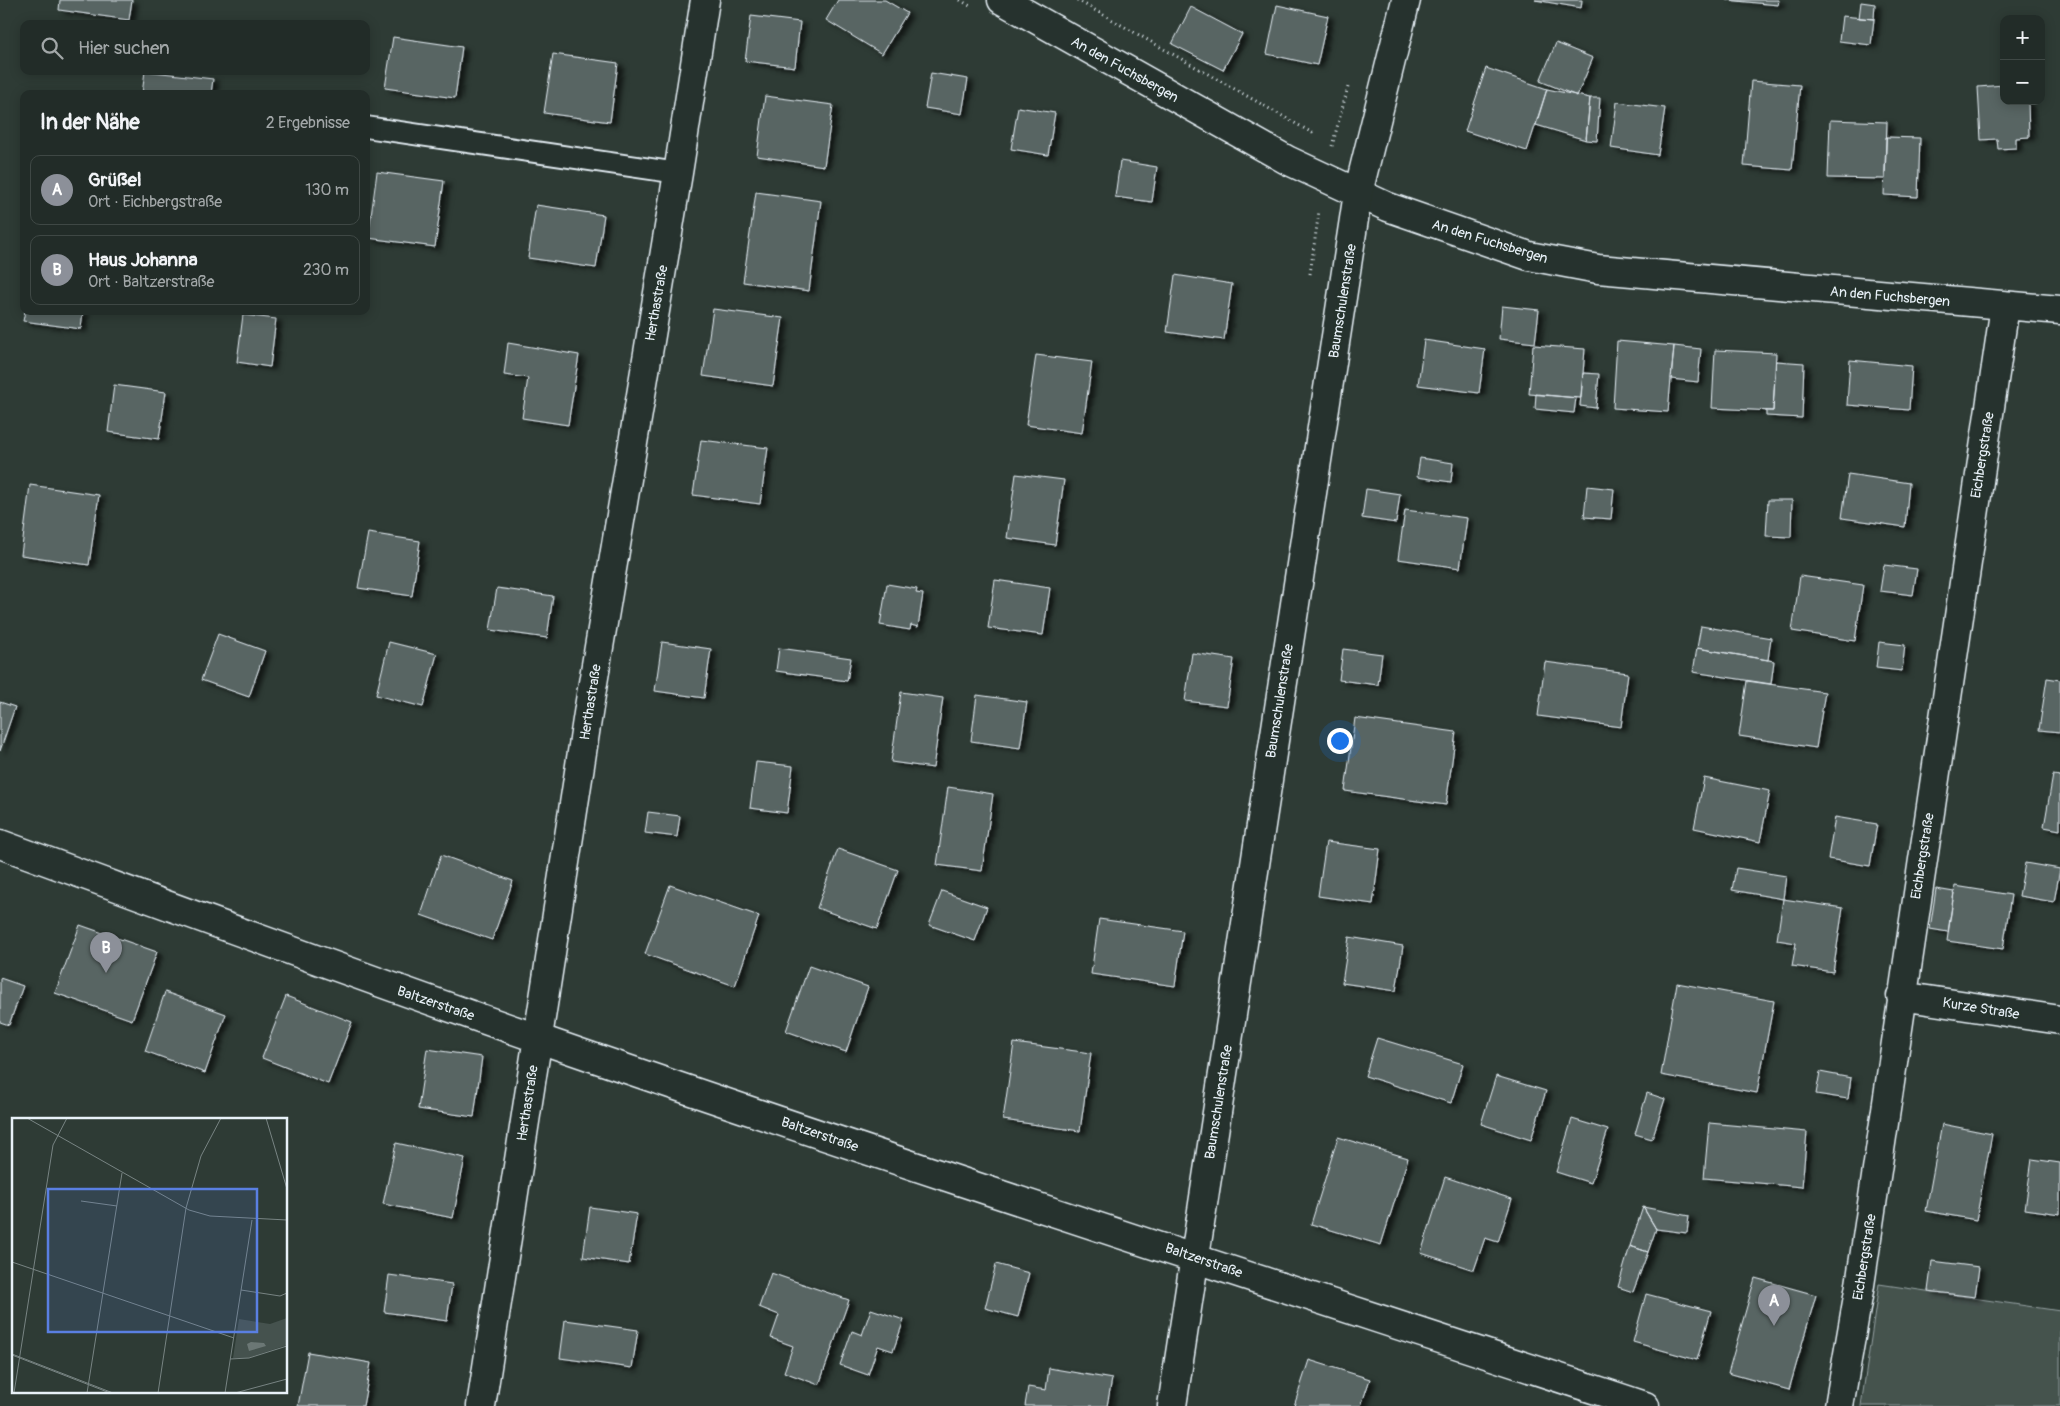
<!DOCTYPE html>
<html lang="de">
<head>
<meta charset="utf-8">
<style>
	body { margin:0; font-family:Pangolin,sans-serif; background:#2a3430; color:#f1f3f6 }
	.controls { position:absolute; right:15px; top:15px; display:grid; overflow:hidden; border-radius:10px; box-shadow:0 2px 12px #0003 }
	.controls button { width:45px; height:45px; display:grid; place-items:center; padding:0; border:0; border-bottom:1px solid #3f4845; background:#222c28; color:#f1f3f6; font:25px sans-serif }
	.you { position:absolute; left:1339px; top:740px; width:18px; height:18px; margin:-12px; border:4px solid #fff; border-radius:50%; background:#1a73e8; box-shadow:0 0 0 8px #1a73e833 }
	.badge { display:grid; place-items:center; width:32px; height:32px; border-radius:50%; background:#8c9099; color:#fff; font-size:16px; font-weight:700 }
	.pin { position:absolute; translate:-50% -41px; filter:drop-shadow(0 1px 2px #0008) }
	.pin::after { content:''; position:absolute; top:26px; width:18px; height:15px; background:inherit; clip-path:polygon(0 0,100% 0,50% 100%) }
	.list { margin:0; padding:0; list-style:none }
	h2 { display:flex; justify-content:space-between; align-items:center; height:65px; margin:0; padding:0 20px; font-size:21px }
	h2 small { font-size:16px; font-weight:400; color:#a2a7a8 }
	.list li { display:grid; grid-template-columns:32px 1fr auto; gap:15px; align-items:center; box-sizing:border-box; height:70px; margin:0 10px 10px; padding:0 10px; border:1px solid #3f4845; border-radius:10px }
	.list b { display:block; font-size:19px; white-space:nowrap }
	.list p { margin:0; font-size:16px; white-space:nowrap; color:#a2a7a8 }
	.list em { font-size:16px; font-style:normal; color:#a2a7a8 }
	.icon { flex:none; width:28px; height:28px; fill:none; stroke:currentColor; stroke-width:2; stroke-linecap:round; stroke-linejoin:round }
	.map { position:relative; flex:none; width:2060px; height:1406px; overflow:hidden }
	.search { position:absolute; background:#222c28; box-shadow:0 2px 12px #0003; left:20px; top:20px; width:350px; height:55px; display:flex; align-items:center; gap:12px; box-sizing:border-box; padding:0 18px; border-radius:10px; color:#a2a7a8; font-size:19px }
	.panel { position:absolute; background:#222c28; box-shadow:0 2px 12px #0003; left:20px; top:90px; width:350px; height:225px; border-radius:10px }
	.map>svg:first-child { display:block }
</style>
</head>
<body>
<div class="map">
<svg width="2060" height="1406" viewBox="0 0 2060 1406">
	<defs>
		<filter id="shadow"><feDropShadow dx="5.5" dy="3" stdDeviation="2.5" flood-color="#0009"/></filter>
	</defs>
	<rect width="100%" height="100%" fill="#2e3b35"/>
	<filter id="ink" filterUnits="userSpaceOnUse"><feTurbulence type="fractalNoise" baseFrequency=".02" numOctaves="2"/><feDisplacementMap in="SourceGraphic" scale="10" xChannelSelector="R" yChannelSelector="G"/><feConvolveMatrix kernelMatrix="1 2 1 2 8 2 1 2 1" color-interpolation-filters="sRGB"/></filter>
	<g filter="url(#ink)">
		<path fill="#45524e" stroke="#96a2a3" d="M1879 1284 2060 1311V1406H1861Z"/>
		<path fill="#596563" stroke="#e8f1f8" filter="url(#shadow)" d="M60 0H132L129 20 59 10Z
			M838 0H885L907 13 882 54 826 20Z
			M1535 0H1582L1581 8Z
			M1726 0H1779L1778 5Z
			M1861 2 1875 4 1874 19 1859 18Z
			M1277 5 1328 16 1317 65 1267 54Z
			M1191 7 1242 34 1223 70 1172 44Z
			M751 16 800 22 795 67 745 61Z
			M1842 16 1874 19 1871 45 1839 41Z
			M393 37 462 47 455 98 385 88Z
			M1556 43 1593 58 1577 96 1540 81Z
			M553 54 618 63 610 122 544 113Z
			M1486 68 1547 89 1527 151 1465 131Z
			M145 71 213 79 211 94H142Z
			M931 73 968 79 962 114 925 108Z
			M1751 81 1800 85 1792 170 1744 166Z
			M2004 85V101H2028L2029 137 2016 138V148L1998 149 1997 139 1981 140 1978 87Z
			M1547 89 1590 98 1586 140 1536 125Z
			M765 96 833 105 824 166 757 156Z
			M1590 98H1600L1597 141 1586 140Z
			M1617 102 1665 108 1658 155 1611 148Z
			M1018 107 1055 113 1048 155 1011 149Z
			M1830 120 1887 122 1885 179 1828 178Z
			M1886 137 1920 138 1918 197 1884 195Z
			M1120 161 1157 167 1152 202 1115 197Z
			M377 172 444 181 435 247 368 238Z
			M756 192 821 201 809 291 743 282Z
			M536 205 604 215 596 268 528 258Z
			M1175 275 1232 284 1224 340 1167 332Z
			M1502 306 1539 310 1535 343 1499 339Z
			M713 309 783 318 773 386 703 376Z
			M25 311H83L81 329 23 321Z
			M243 315 276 319 270 367 237 362Z
			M1424 340 1485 349 1479 393 1418 385Z
			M1617 341 1674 346 1668 412 1613 408Z
			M508 343 579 355 568 425 522 418 528 378 504 375Z
			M1533 345 1585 349 1581 398 1529 394Z
			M1674 346 1701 349 1698 382 1671 379Z
			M1715 350 1776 353 1773 411 1712 408Z
			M1036 355 1092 362 1082 433 1026 425Z
			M1850 360 1912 366 1909 410 1847 405Z
			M1776 361 1804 363 1802 418 1766 416V411H1773Z
			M1583 373 1599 374 1596 408 1580 406Z
			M114 385 166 392 159 439 108 432Z
			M1536 394 1576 398 1574 413 1535 409Z
			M701 440 768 448 760 504 693 495Z
			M1420 458 1453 463 1451 482 1417 477Z
			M1016 474 1064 480 1055 545 1007 538Z
			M1848 474 1909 483 1905 527 1842 518Z
			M30 485 99 495 89 565 21 555Z
			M1587 486 1614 489 1611 519 1584 517Z
			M1366 489 1400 494 1396 523 1362 518Z
			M1768 500H1792L1791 537 1766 536Z
			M1405 510 1467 518 1460 568 1398 559Z
			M368 533 420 541 412 596 358 588Z
			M1884 565 1917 569 1913 595 1880 591Z
			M1800 576 1863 585 1855 641 1792 631Z
			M995 580 1050 588 1043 635 988 628Z
			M887 584 917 589 916 593 923 594 918 627 911 625 910 630 880 625Z
			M497 588 553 596 547 638 490 630Z
			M1701 626 1771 638 1768 660 1697 648Z
			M218 634 265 651 249 697 201 680Z
			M389 642 437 654 423 707 376 695Z
			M662 642 711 649 704 698 655 691Z
			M1879 642 1905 645 1902 671 1876 668Z
			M779 648 851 658 847 681 776 671Z
			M1697 648 1774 661 1771 684 1693 672Z
			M1343 649 1382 654 1378 685 1339 680Z
			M1192 653 1234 659 1227 706 1185 701Z
			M1545 662 1628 673 1621 727 1538 716Z
			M2047 678 2060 680V732L2039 730Z
			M1747 681 1825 692 1816 748 1739 736Z
			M901 692 943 698 933 768 891 762Z
			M977 695 1027 702 1020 748 971 741Z
			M0 702 15 707 0 751Z
			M1355 718 1456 732 1446 805 1345 791Z
			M756 762 793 766 787 813 750 808Z
			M2053 775 2060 776V830L2044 827Z
			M1704 778 1770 791 1760 842 1694 828Z
			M948 787 993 794 982 871 937 865Z
			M648 812 680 816 677 837 645 833Z
			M1835 817 1877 824 1870 866 1828 859Z
			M1326 842 1380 849 1373 904 1318 896Z
			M838 849 898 870 877 929 817 908Z
			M441 855 513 881 492 940 421 915Z
			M2025 863 2060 869 2054 902 2019 896Z
			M1736 868 1786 876 1783 899 1732 890Z
			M670 885 759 916 735 986 645 954Z
			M1955 886 2011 895 2003 949 1947 941Z
			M1936 889 1954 892 1948 932 1930 929Z
			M942 891 987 907 975 941 929 925Z
			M1783 899 1843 908 1833 972 1792 966 1796 943 1777 940Z
			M1099 919 1183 931 1175 986 1091 974Z
			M80 925 157 952 132 1020 55 993Z
			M1349 937 1403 946 1396 991 1342 983Z
			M809 966 868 987 846 1052 786 1031Z
			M0 978 23 986 9 1025 0 1022Z
			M1677 983 1774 1001 1757 1093 1661 1075Z
			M165 992 226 1014 205 1073 145 1051Z
			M286 996 352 1022 328 1084 262 1058Z
			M1377 1038 1463 1064 1451 1103 1365 1076Z
			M1014 1043 1091 1053 1080 1131 1003 1120Z
			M427 1049 482 1057 474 1117 418 1109Z
			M1820 1072 1851 1078 1848 1099 1816 1094Z
			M1496 1076 1546 1091 1531 1140 1481 1124Z
			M1647 1093 1665 1099 1652 1139 1635 1134Z
			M1572 1119 1608 1130 1591 1183 1556 1172Z
			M1709 1123 1807 1132 1802 1187 1704 1178Z
			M1942 1124 1992 1134 1976 1220 1926 1211Z
			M1338 1137 1408 1158 1381 1245 1311 1224Z
			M396 1143 465 1158 453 1218 383 1204Z
			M2032 1159 2060 1163V1214L2025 1209Z
			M1445 1177 1512 1199 1498 1242 1485 1238 1474 1270 1421 1253Z
			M590 1207 637 1214 629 1264 583 1257Z
			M1643 1207 1689 1216 1687 1233 1656 1229Z
			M1643 1207 1656 1229 1648 1252 1630 1246Z
			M1630 1246 1648 1252 1633 1292 1618 1287Z
			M1932 1261 1979 1267 1975 1297 1928 1291Z
			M996 1264 1029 1273 1018 1317 985 1308Z
			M771 1273 849 1300 819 1385 784 1372 793 1346 771 1338 779 1315 759 1307Z
			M389 1275 452 1284 447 1321 384 1312Z
			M1755 1278 1816 1295 1789 1390 1728 1373Z
			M1646 1294 1711 1311 1697 1360 1633 1342Z
			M871 1309 904 1320 893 1351 878 1346 868 1375 840 1365 852 1331 862 1335Z
			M565 1320 638 1330 632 1368 560 1358Z
			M308 1352 371 1363 363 1406H298Z
			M1309 1360 1370 1379 1361 1406H1294Z
			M1049 1368 1112 1379 1107 1406H1025L1028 1387 1046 1390Z"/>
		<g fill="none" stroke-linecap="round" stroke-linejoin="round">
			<defs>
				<path id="lane" d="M366 127 678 173"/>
				<path id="street" d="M1358 193 1388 207 1529 256 1598 269 2060 310
					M0 844C178 909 355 975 534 1037 903 1165 1274 1284 1645 1406
					M1901 996 2060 1020
					M481 1406 589 707 678 173 705 0
					M1839 1406 1860 1285 2005 306"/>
				<path id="secondary" d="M1002 0 1287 160 1358 193
					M1172 1406 1358 193 1406 0"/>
			</defs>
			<use href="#lane" stroke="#e8f1f8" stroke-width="24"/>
			<use href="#street" stroke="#e8f1f8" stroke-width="31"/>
			<use href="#secondary" stroke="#e8f1f8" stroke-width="31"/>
			<path stroke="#e8f1f8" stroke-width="3" stroke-dasharray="1 4" stroke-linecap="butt" d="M960 0 970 6
				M1077 0 1316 135
				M1332 146 1348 87
				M1310 274 1319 211"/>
			<use href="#lane" stroke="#26332d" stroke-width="20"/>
			<use href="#street" stroke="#26332d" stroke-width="28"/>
			<use href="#secondary" stroke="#26332d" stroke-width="28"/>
		</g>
	</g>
	<g text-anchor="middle" stroke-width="4.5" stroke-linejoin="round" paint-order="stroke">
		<g font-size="14" fill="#e8f1f8" stroke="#26332d">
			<text transform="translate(1125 69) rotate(29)" y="5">An den Fuchsbergen</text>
			<text transform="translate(1490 241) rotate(17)" y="5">An den Fuchsbergen</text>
			<text transform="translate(1890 296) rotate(5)" y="5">An den Fuchsbergen</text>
			<text transform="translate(1342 301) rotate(-81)" y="5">Baumschulenstraße</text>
			<text transform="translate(656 303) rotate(-80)" y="5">Herthastraße</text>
			<text transform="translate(1982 455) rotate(-81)" y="5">Eichbergstraße</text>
			<text transform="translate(1279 701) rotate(-81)" y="5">Baumschulenstraße</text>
			<text transform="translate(590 702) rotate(-81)" y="5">Herthastraße</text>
			<text transform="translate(1922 856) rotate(-81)" y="5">Eichbergstraße</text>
			<text transform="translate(436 1003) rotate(19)" y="5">Baltzerstraße</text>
			<text transform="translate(1981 1008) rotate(9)" y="5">Kurze Straße</text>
			<text transform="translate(1218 1102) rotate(-81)" y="5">Baumschulenstraße</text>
			<text transform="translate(527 1103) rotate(-81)" y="5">Herthastraße</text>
			<text transform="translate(820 1134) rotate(19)" y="5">Baltzerstraße</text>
			<text transform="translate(1864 1257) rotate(-81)" y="5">Eichbergstraße</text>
			<text transform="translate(1204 1260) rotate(19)" y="5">Baltzerstraße</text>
		</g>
	</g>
	<g transform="translate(12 1118)">
		<rect width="275" height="275" fill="#2e3b35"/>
		<path d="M275 200V227L236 240H221L227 201 258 206Z" fill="#45524e"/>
		<path d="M239 224 252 225 254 228 237 233 235 226Z" fill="#6b7775"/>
		<path fill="none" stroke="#788483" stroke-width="1" d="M15 0 177 92 198 98 275 102M254 0 275 71M69 83 105 88M0 144 222 220M229 172 268 178 275 175M0 236 101 275M0 237 98 275M218 241 237 240 275 228M2 275 41 27 55 0M75 275 110 55M146 275 174 90 189 38 209 0M213 275 240 102M223 275 275 261"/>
		<path fill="#5a7fe2" fill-opacity="0.15" stroke="#5a7fe2" stroke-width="2.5" d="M36 71H245V214H36Z"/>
		<rect width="275" height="275" fill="none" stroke="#e8f1f8" stroke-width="2.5"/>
	</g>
</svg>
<div class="controls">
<button>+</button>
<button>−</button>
</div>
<div class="you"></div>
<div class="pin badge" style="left:1774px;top:1326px">A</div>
<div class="pin badge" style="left:106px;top:973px">B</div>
<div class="search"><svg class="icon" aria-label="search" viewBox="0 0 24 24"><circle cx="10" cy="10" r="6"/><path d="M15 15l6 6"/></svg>Hier suchen</div>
<section class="panel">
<h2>In der Nähe<small>2 Ergebnisse</small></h2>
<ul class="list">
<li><span class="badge">A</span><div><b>Grüßel</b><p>Ort · Eichbergstraße</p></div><em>130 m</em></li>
<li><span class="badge">B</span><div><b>Haus Johanna</b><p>Ort · Baltzerstraße</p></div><em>230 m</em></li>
</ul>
</section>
</div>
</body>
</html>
